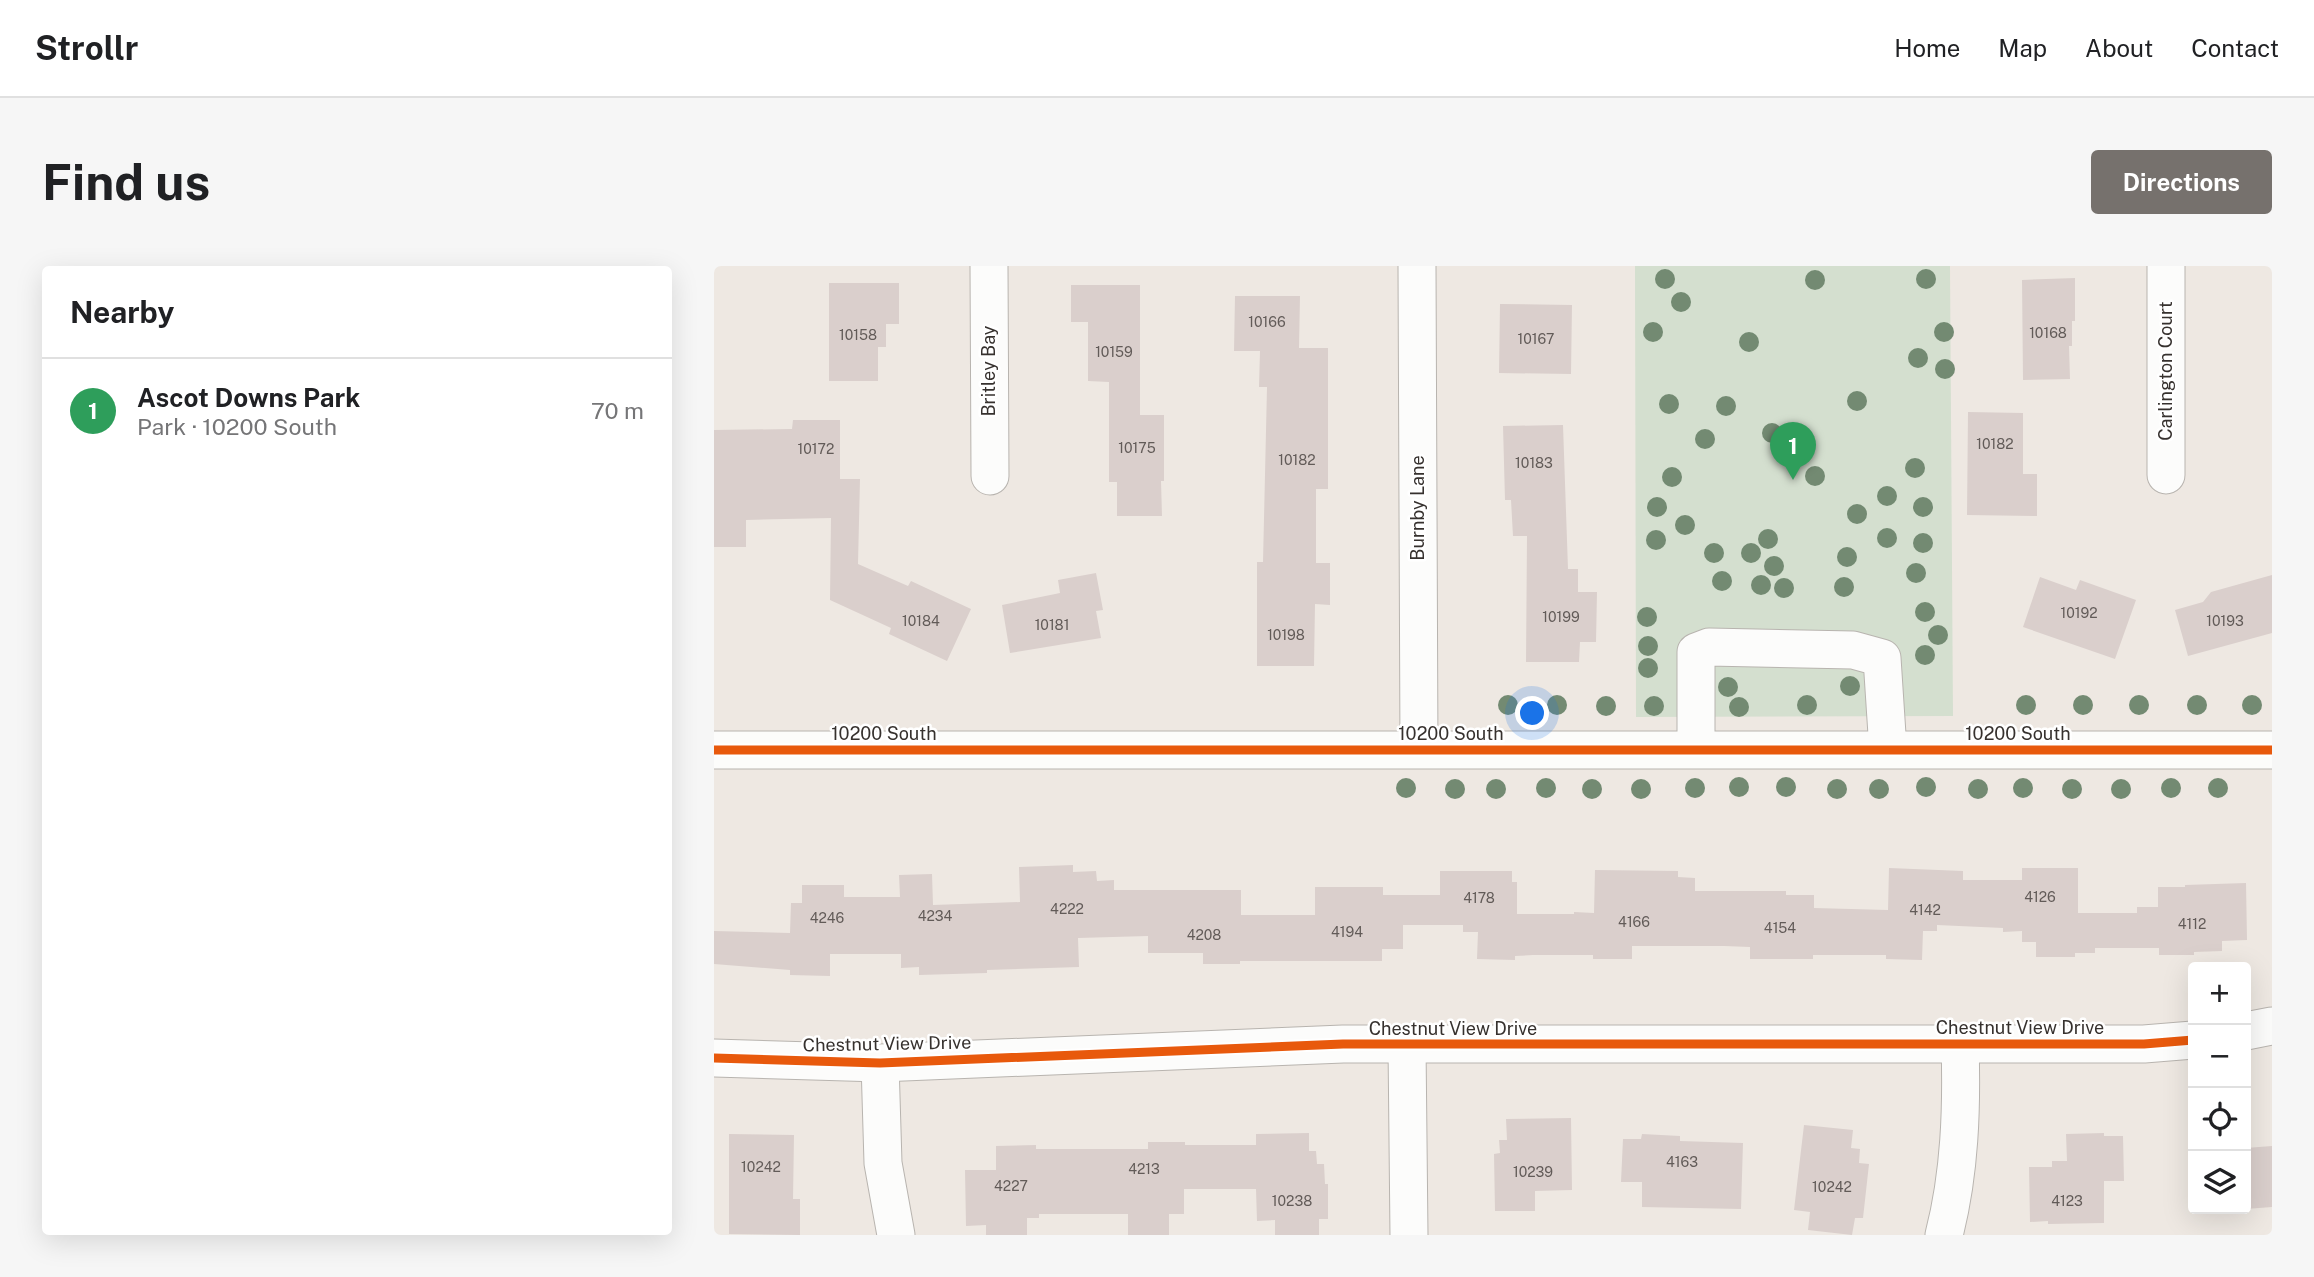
<!DOCTYPE html>
<html lang="en">
<head>
<meta charset="utf-8">
<style>
	body { margin:0; font-family:"Public Sans",sans-serif; background:#f6f6f6; color:#202124 }
	.controls { position:absolute; right:21px; bottom:21px; display:grid; overflow:hidden; border-radius:7px; box-shadow:0 7px 28px #0002 }
	.controls button { width:63px; height:63px; display:grid; place-items:center; padding:0; border:0; border-bottom:2px solid #e0e0e0; background:#fff; color:#202124; font:35px sans-serif }
	.you { position:absolute; left:819px; top:448px; width:24px; height:24px; margin:-18px; border:5px solid #fff; border-radius:50%; background:#1a73e8; box-shadow:0 0 0 10px #1a73e833 }
	.badge { display:grid; place-items:center; width:46px; height:46px; border-radius:50%; background:#76716d; color:#fff; font-size:23px; font-weight:700 }
	.pin { position:absolute; translate:-50% -58px; filter:drop-shadow(0 2px 4px #0008) }
	.pin::after { content:''; position:absolute; top:37px; width:24px; height:21px; background:inherit; clip-path:polygon(0 0,100% 0,50% 100%) }
	.list { margin:0; padding:0; list-style:none }
	h2 { display:flex; justify-content:space-between; align-items:center; height:91px; margin:0; padding:0 28px; font-size:30px }
	h2 small { font-size:23px; font-weight:400; color:#757577 }
	.list li { display:grid; grid-template-columns:46px 1fr auto; gap:21px; align-items:center; box-sizing:border-box; height:105px; padding:0 28px; border-top:2px solid #e0e0e0 }
	.list b { display:block; font-size:26px; white-space:nowrap }
	.list p { margin:0; font-size:23px; white-space:nowrap; color:#757577 }
	.list em { font-size:23px; font-style:normal; color:#757577 }
	.icon { flex:none; width:38px; height:38px; fill:none; stroke:currentColor; stroke-width:2; stroke-linecap:round; stroke-linejoin:round }
	.map { position:relative; flex:none; width:1558px; height:969px; overflow:hidden; border-radius:7px }
	header { display:flex; align-items:center; gap:42px; box-sizing:border-box; height:98px; padding:0 35px; background:#fff; border-bottom:2px solid #e0e0e0 }
	header strong { font-size:33px }
	nav { display:flex; gap:38px; margin-inline-start:auto; font-size:24px }
	.intro { display:flex; align-items:center; justify-content:space-between; box-sizing:border-box; height:168px; padding:0 42px }
	h1 { margin:0; font-size:49px }
	.button { padding:18px 32px; border-radius:7px; background:#76716d; color:#fff; font-size:24px; font-weight:700 }
	main { display:flex; gap:42px; padding:0 42px }
	aside { flex:1; background:#fff; border-radius:7px; box-shadow:0 7px 28px #0002 }
	.map>svg:first-child { display:block }
</style>
</head>
<body>
<header>
<strong>Strollr</strong>
<nav><a>Home</a><a>Map</a><a>About</a><a>Contact</a></nav>
</header>
<div class="intro"><h1>Find us</h1><a class="button">Directions</a></div>
<main>
<aside>
<h2>Nearby<small></small></h2>
<ul class="list">
<li><span class="badge" style="background:#2e9e5b">1</span><div><b>Ascot Downs Park</b><p>Park · 10200 South</p></div><em>70 m</em></li>
</ul>
</aside>
<div class="map">
<svg width="1558" height="969" viewBox="0 0 1558 969">
	<rect width="100%" height="100%" fill="#eee8e2"/>
	<path fill="#d4dfcf" d="M921 0H1236L1239 450 922 451Z"/>
	<path fill="#dacfcc" d="M1361 12V55H1358V80H1355L1356 113 1309 114 1308 14Z
		M115 17H185V58H172V81H164V115H115Z
		M357 19H426V149H450V215H447L448 250H403V216H395V116L374 115V56H357Z
		M521 30H586L585 82H614V223H602V297H616V339L601 338 600 400H543V296H549L553 121H545L546 85H520Z
		M786 38 858 39 857 108 785 107Z
		M1254 146 1309 147V208H1323V250L1253 249Z
		M79 154H126V213H146L144 298 194 320 197 315 257 343 233 395 175 368 177 362 116 334 117 252 32 254V281H0V164L78 163Z
		M849 159 854 303H864V326H883L882 376H866L865 396H812L813 270H799L797 234H791L789 160Z
		M382 307 389 344 382 345 387 372 296 387 288 339 346 327 344 314Z
		M1558 309V367L1474 390 1461 344 1489 336 1497 326Z
		M1326 311 1362 324 1366 314 1422 334 1401 393 1309 361Z
		M359 599V606L382 605 383 615 400 614V624H527V649H601V621H669V629H726V605H798V616H803V648H860V646L880 647 881 604 964 605V611L981 612V625H1072V629H1100V642L1174 644 1175 602 1249 605V614H1308V602H1364V647H1423V641H1444V621H1471V619L1532 617 1533 674 1508 675V685L1480 686V689H1445V682H1381V687H1361V691H1322V676H1308V665L1289 666V662L1223 659V665H1209L1208 694 1172 693V689H1099V693H1036V681L1010 680H918V693H879V689H819L801 690V694L763 693 764 666H749V659H689V683H668V695H526V698H489V687H434V670L364 672 365 701 273 704V707L205 709V701L187 702V688H116V710L76 709V704L0 698V665L76 667 77 637H88V619H130V631H186L185 609 218 608 219 639 306 636 305 601Z
		M857 852 858 924 821 925V945H781L780 888 786 887 785 874H793L792 853Z
		M1090 859 1139 864 1137 882 1146 883 1145 897 1155 898 1149 952H1141L1138 969 1094 964 1096 946 1080 944Z
		M595 867V885H602L603 898H610L611 918H614V953H605V969H561V954L543 955 542 923H470V948H455V969H414V948H325V952H313V969H272V959L252 960 251 904H282V880L322 879V883H434V876H471V879H542V868Z
		M1390 867V870H1409L1410 915H1390V957L1334 958V955L1316 956 1315 901H1338V895H1353L1352 868Z
		M15 868 80 869 79 933H86V969L15 968Z
		M928 868 966 870V875L1029 877 1027 943 928 941V916H907L909 873H927Z
		M1558 880V941L1532 943V882Z"/>
	<g fill="none" stroke-linecap="round" stroke-linejoin="round">
		<defs>
			<path id="minor" d="M275 0 276 210
				M703 0 705 484
				M1452 0V209
				M0 484H1558
				M982 484V386L995 381 1139 384 1168 392 1174 484
				M1532 765 1558 760
				M693 779 695 969
				M0 792 166 797 629 778H1430L1479 774
				M166 797 169 897 182 969
				M1230 969C1246 907 1248 842 1246 778"/>
		</defs>
		<use href="#minor" stroke="#b8b4af" stroke-width="39"/>
		<use href="#minor" stroke="#fcfcfb" stroke-width="37"/>
		<defs>
			<path id="cycleway" d="M0 484H1558
				M0 792 166 797 629 778H1430L1479 774"/>
		</defs>
		<use href="#cycleway" stroke="#fff" stroke-width="13"/>
		<use href="#cycleway" stroke="#e8590c" stroke-width="9"/>
	</g>
	<g fill="#738a72">
		<circle cx="951" cy="13" r="10"/>
		<circle cx="1212" cy="13" r="10"/>
		<circle cx="1101" cy="14" r="10"/>
		<circle cx="967" cy="36" r="10"/>
		<circle cx="939" cy="66" r="10"/>
		<circle cx="1230" cy="66" r="10"/>
		<circle cx="1035" cy="76" r="10"/>
		<circle cx="1204" cy="92" r="10"/>
		<circle cx="1231" cy="103" r="10"/>
		<circle cx="1143" cy="135" r="10"/>
		<circle cx="955" cy="138" r="10"/>
		<circle cx="1012" cy="140" r="10"/>
		<circle cx="1058" cy="167" r="10"/>
		<circle cx="991" cy="173" r="10"/>
		<circle cx="1201" cy="202" r="10"/>
		<circle cx="1101" cy="210" r="10"/>
		<circle cx="958" cy="211" r="10"/>
		<circle cx="1173" cy="230" r="10"/>
		<circle cx="943" cy="241" r="10"/>
		<circle cx="1209" cy="241" r="10"/>
		<circle cx="1143" cy="248" r="10"/>
		<circle cx="971" cy="259" r="10"/>
		<circle cx="1173" cy="272" r="10"/>
		<circle cx="1054" cy="273" r="10"/>
		<circle cx="942" cy="274" r="10"/>
		<circle cx="1209" cy="277" r="10"/>
		<circle cx="1000" cy="287" r="10"/>
		<circle cx="1037" cy="287" r="10"/>
		<circle cx="1133" cy="291" r="10"/>
		<circle cx="1060" cy="300" r="10"/>
		<circle cx="1202" cy="307" r="10"/>
		<circle cx="1008" cy="315" r="10"/>
		<circle cx="1047" cy="319" r="10"/>
		<circle cx="1130" cy="321" r="10"/>
		<circle cx="1070" cy="322" r="10"/>
		<circle cx="1211" cy="346" r="10"/>
		<circle cx="933" cy="351" r="10"/>
		<circle cx="1224" cy="369" r="10"/>
		<circle cx="934" cy="380" r="10"/>
		<circle cx="1211" cy="389" r="10"/>
		<circle cx="934" cy="402" r="10"/>
		<circle cx="1136" cy="420" r="10"/>
		<circle cx="1014" cy="421" r="10"/>
		<circle cx="794" cy="439" r="10"/>
		<circle cx="843" cy="439" r="10"/>
		<circle cx="1093" cy="439" r="10"/>
		<circle cx="1312" cy="439" r="10"/>
		<circle cx="1369" cy="439" r="10"/>
		<circle cx="1425" cy="439" r="10"/>
		<circle cx="1483" cy="439" r="10"/>
		<circle cx="1538" cy="439" r="10"/>
		<circle cx="892" cy="440" r="10"/>
		<circle cx="940" cy="440" r="10"/>
		<circle cx="1025" cy="441" r="10"/>
		<circle cx="1025" cy="521" r="10"/>
		<circle cx="1072" cy="521" r="10"/>
		<circle cx="1212" cy="521" r="10"/>
		<circle cx="692" cy="522" r="10"/>
		<circle cx="832" cy="522" r="10"/>
		<circle cx="981" cy="522" r="10"/>
		<circle cx="1309" cy="522" r="10"/>
		<circle cx="1457" cy="522" r="10"/>
		<circle cx="1504" cy="522" r="10"/>
		<circle cx="741" cy="523" r="10"/>
		<circle cx="782" cy="523" r="10"/>
		<circle cx="878" cy="523" r="10"/>
		<circle cx="927" cy="523" r="10"/>
		<circle cx="1123" cy="523" r="10"/>
		<circle cx="1165" cy="523" r="10"/>
		<circle cx="1264" cy="523" r="10"/>
		<circle cx="1358" cy="523" r="10"/>
		<circle cx="1407" cy="523" r="10"/>
	</g>
	<g text-anchor="middle" stroke-width="5" stroke-linejoin="round" paint-order="stroke">
		<g font-size="14" fill="#625b58">
			<text x="553" y="61">10166</text>
			<text x="1334" y="72">10168</text>
			<text x="144" y="74">10158</text>
			<text x="822" y="78">10167</text>
			<text x="400" y="91">10159</text>
			<text x="1281" y="183">10182</text>
			<text x="423" y="187">10175</text>
			<text x="102" y="188">10172</text>
			<text x="583" y="199">10182</text>
			<text x="820" y="202">10183</text>
			<text x="1365" y="352">10192</text>
			<text x="847" y="356">10199</text>
			<text x="207" y="360">10184</text>
			<text x="1511" y="360">10193</text>
			<text x="338" y="364">10181</text>
			<text x="572" y="374">10198</text>
			<text x="1326" y="636">4126</text>
			<text x="765" y="637">4178</text>
			<text x="353" y="648">4222</text>
			<text x="1211" y="649">4142</text>
			<text x="221" y="655">4234</text>
			<text x="113" y="657">4246</text>
			<text x="920" y="661">4166</text>
			<text x="1478" y="663">4112</text>
			<text x="1066" y="667">4154</text>
			<text x="633" y="671">4194</text>
			<text x="490" y="674">4208</text>
			<text x="968" y="901">4163</text>
			<text x="47" y="906">10242</text>
			<text x="430" y="908">4213</text>
			<text x="819" y="911">10239</text>
			<text x="297" y="925">4227</text>
			<text x="1118" y="926">10242</text>
			<text x="578" y="940">10238</text>
			<text x="1353" y="940">4123</text>
		</g>
		<g font-size="18" fill="#36312e" stroke="#fff">
			<text transform="translate(275 105) rotate(-90)" y="6">Britley Bay</text>
			<text transform="translate(1452 105) rotate(-90)" y="6">Carlington Court</text>
			<text transform="translate(704 242) rotate(-90)" y="6">Burnby Lane</text>
			<text x="170" y="474">10200 South</text>
			<text x="737" y="474">10200 South</text>
			<text x="1304" y="474">10200 South</text>
			<text x="1306" y="768">Chestnut View Drive</text>
			<text x="739" y="769">Chestnut View Drive</text>
			<text transform="translate(173 778) rotate(-1)" y="6">Chestnut View Drive</text>
		</g>
	</g>
</svg>
<div class="controls">
<button>+</button>
<button>−</button>
<button><svg class="icon" aria-label="locate" viewBox="0 0 24 24"><circle cx="12" cy="12" r="6"/><path d="M12 2v4M12 18v4M2 12h4M18 12h4"/></svg></button>
<button><svg class="icon" aria-label="layers" viewBox="0 0 24 24"><path d="M12 4l9 5-9 5-9-5zM3 14l9 5 9-5"/></svg></button>
</div>
<div class="you"></div>
<div class="pin badge" style="left:1079px;top:214px;background:#2e9e5b">1</div>
</div>
</main>
</body>
</html>
